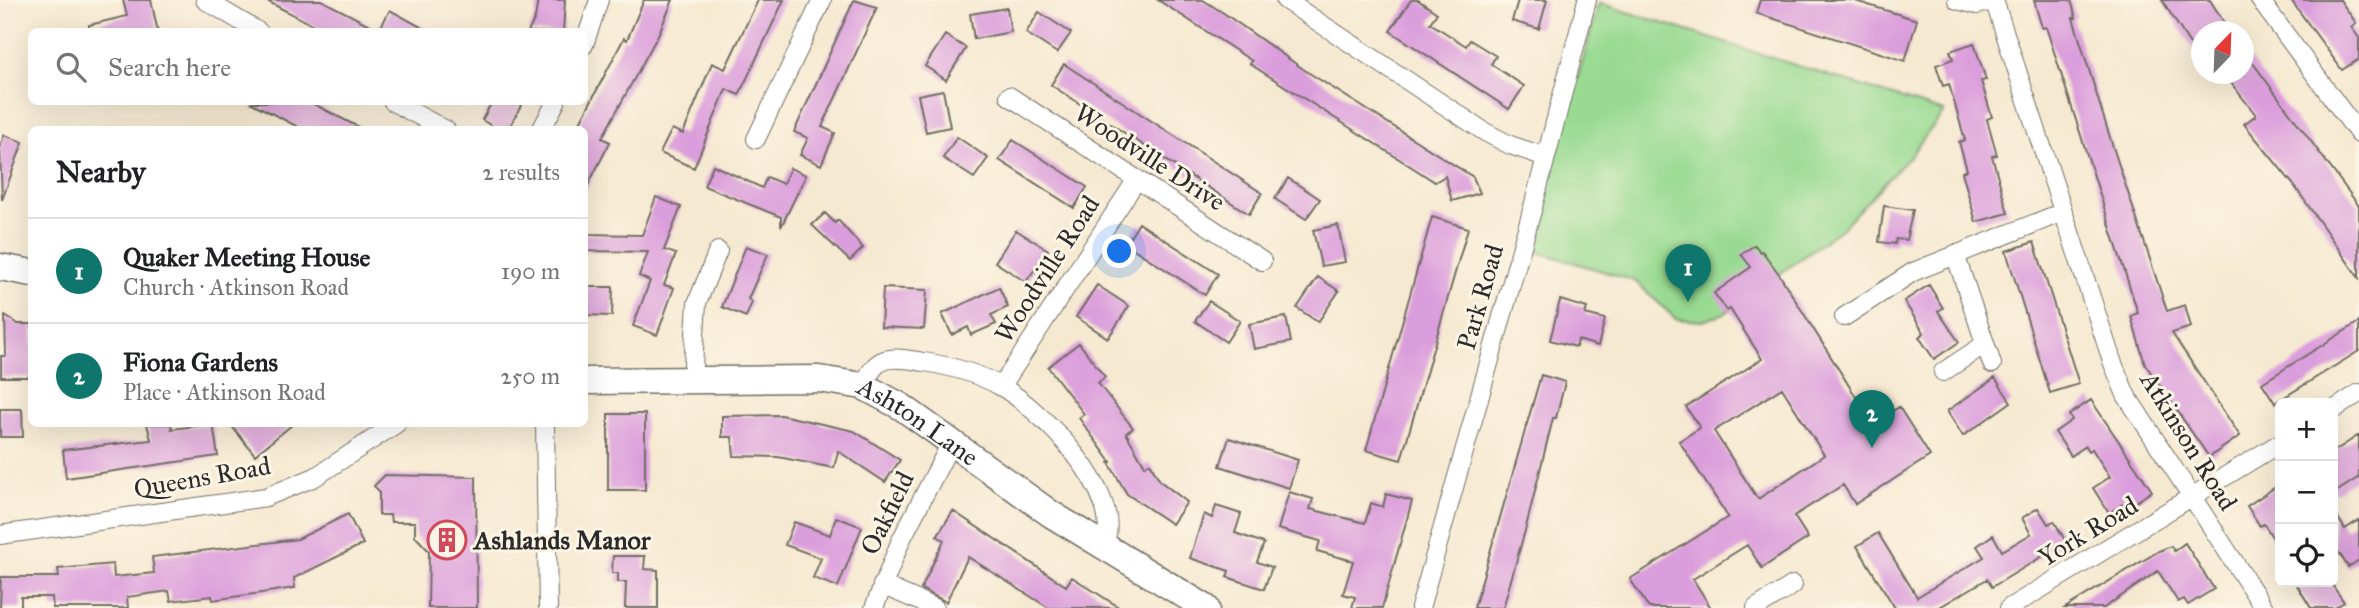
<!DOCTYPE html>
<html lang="en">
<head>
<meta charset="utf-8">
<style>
	body { margin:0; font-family:"IM FELL Great Primer",serif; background:#f6f6f6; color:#202124 }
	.controls { position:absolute; right:21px; bottom:21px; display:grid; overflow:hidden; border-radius:10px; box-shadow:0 7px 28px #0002 }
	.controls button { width:63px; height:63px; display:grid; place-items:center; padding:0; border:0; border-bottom:2px solid #e0e0e0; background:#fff; color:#202124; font:35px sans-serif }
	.compass { position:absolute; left:2191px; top:21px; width:63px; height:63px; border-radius:50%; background:#fff; box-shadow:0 7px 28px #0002; rotate:23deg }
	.you { position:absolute; left:1120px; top:252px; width:24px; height:24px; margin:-18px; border:5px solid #fff; border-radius:50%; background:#1a73e8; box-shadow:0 0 0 10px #1a73e833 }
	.badge { display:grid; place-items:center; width:46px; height:46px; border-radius:50%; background:#0f766e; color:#fff; font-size:23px; font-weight:700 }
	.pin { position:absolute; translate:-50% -58px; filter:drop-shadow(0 2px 4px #0008) }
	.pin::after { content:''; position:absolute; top:37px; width:24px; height:21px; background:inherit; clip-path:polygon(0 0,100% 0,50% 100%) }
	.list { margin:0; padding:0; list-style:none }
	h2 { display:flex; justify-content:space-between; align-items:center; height:91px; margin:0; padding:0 28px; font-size:30px }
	h2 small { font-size:23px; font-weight:400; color:#757577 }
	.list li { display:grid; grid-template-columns:46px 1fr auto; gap:21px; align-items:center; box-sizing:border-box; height:105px; padding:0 28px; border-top:2px solid #e0e0e0 }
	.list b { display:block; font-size:26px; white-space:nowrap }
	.list p { margin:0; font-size:23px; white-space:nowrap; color:#757577 }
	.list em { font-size:23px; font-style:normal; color:#757577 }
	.icon { flex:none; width:38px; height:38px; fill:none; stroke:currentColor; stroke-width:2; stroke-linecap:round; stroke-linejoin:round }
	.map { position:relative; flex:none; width:2359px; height:608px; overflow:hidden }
	.search { position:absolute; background:#fff; box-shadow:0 7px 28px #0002; left:28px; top:28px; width:560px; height:77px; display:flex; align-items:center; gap:18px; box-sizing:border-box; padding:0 24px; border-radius:10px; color:#757577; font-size:26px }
	.panel { position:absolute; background:#fff; box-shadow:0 7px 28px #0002; left:28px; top:126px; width:560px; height:301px; border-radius:10px }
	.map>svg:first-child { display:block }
</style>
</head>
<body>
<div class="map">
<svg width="2359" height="608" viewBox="0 0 2359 608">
	<rect width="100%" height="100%" fill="#fcf5e5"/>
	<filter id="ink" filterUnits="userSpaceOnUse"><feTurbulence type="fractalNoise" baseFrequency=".0143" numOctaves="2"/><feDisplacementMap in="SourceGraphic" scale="14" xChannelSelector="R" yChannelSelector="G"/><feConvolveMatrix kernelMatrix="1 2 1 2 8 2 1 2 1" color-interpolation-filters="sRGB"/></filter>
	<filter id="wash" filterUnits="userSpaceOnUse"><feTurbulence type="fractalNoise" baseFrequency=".00686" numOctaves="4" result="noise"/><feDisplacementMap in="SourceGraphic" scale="28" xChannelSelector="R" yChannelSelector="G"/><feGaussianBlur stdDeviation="1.57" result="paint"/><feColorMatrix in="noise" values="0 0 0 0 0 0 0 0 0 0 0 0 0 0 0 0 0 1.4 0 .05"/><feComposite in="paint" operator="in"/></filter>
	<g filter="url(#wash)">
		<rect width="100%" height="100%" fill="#f6e9d1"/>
		<path fill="#98da91" stroke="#62825e" stroke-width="2" d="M1599 3 1944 112 1909 157 1841 229 1727 312 1703 321 1676 319 1635 281 1529 249Z"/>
		<g id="blocks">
			<path fill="#db9edc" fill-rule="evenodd" d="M123 0H151L158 32H89V25L127 16Z
				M265 0H321L379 30 390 10 430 32H326Z
				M538 0H565L563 32H528L535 18Z
				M644 0H673L658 35 602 138 610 142 584 193V130H576L624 38 627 40Z
				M758 0H784L739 95 726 89 694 168 660 153 672 129 683 134 712 63 725 69Z
				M854 0 877 7 822 127 835 133 821 165 800 155 808 138 794 132Z
				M1158 0H1203L1225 14 1306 71 1473 177 1480 193 1452 201 1445 176 1435 182 1421 173 1250 64 1252 61Z
				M1411 0H1418L1437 13 1430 23 1466 46 1470 40 1496 56 1491 64 1524 86 1509 109 1390 31Z
				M1518 0H1547L1539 29 1512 21Z
				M1760 0H1852L1917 20 1905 61 1756 13Z
				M2034 0H2071L2076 18H2073L2111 141 2167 311 2185 305 2191 327 2172 333 2240 436 2209 457 2145 364 2131 316 2138 313 2046 27 2042 28Z
				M2162 0H2210L2230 32H2202V63Z
				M2291 0H2340L2356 23 2351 27 2359 38V59L2342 70Z
				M1007 8 1011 32 974 39 970 14Z
				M1039 12 1071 33 1057 53 1026 33Z
				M945 35 966 48 946 80 925 66Z
				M1974 43 1986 80 1981 81 1992 117 1987 119 1997 155 1992 156 2008 213 1976 222 1962 172 1967 170 1959 142 1965 140 1949 84 1943 86 1936 65 1953 59 1950 51Z
				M2244 51 2359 206V278L2293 184 2244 124 2256 115 2224 74H2244Z
				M1064 64 1262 193 1249 214 1051 85Z
				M943 90 950 127 926 132 918 95Z
				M250 102H310L364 130H304Z
				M492 102H523L508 130H499L482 120Z
				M4 135 23 142 2 200 0 148Z
				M957 137 988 158 974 178 943 158Z
				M1013 140 1087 187 1074 208 999 160Z
				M713 165 762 188 767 177 783 184 790 168 806 175 781 227V217L704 186Z
				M1288 178 1320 199 1306 219 1275 199Z
				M656 197 681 207 664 250 676 254 664 285 674 288 657 335 633 326 650 281 639 276 648 252 584 251V234L642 235Z
				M1884 206 1913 210 1906 240 1896 239 1895 244 1879 242Z
				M825 213 835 223 838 220 863 248 850 261 812 225Z
				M1432 217 1468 228 1401 460 1366 450Z
				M1139 223 1218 274 1205 295 1126 244Z
				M1338 225 1345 262 1321 266 1313 230Z
				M1016 230 1048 250 1026 282 995 262Z
				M2034 242 2079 384 2050 393 2006 251Z
				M1755 245 1760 252 1762 251 1779 274 1873 424 1899 407 1930 456 1855 504 1843 485 1794 516 1808 538 1762 568 1747 545 1693 579 1711 608H1649L1630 579 1728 517 1679 441 1700 428 1686 407 1762 359 1730 309 1727 311 1714 293 1751 267 1741 254ZM1782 388 1824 455 1758 499 1714 431Z
				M746 246 768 254 748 299 752 302 746 317 722 307Z
				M1318 277 1339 291 1318 322 1297 308Z
				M1097 285 1129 306 1108 338 1076 317Z
				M1929 285 1943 308 1938 311 1959 342 1934 359 1919 337 1924 333 1904 301Z
				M584 287H613L612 316 584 315Z
				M999 287 1008 307 991 315 996 324 971 335 968 327 952 335 942 314Z
				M883 288 927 290 924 329 881 327Z
				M1560 300 1587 308 1585 314 1605 319 1598 346 1578 340 1576 347 1550 340Z
				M1209 301 1240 321 1226 342 1195 321Z
				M5 316 18 324H32V377H1V356H6Z
				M1286 317 1291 342 1254 349 1249 324Z
				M2359 322V351L2275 403 2262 383Z
				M1079 343 1105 377 1098 383 1133 428 1126 433 1145 466 1150 463 1160 481 1187 502 1172 524 1127 494 1109 463 1111 462 1079 418 1084 414 1048 367Z
				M1541 375 1565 382 1556 418H1553L1526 527 1503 608H1474Z
				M1995 378 2011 402 1963 436 1947 411Z
				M2091 400 2152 491 2127 508 2124 503 2109 513 2093 488 2110 477 2092 449 2089 451 2086 446 2071 456 2055 432 2072 420 2069 415Z
				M0 409H22L23 437H0Z
				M608 414H645V490H608Z
				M781 415 854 431 900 460 885 482 838 451 834 468 778 457 734 456 732 437H722V416Z
				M147 424H171L172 429 213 424 218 456 66 478 63 450 151 440Z
				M230 424H293L255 455Z
				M2359 435V477L2333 494V452Z
				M1229 438 1298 460 1289 488 1220 466Z
				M385 475 476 477 477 608H428L429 551 415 536V522H391L390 515H379V491L374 486Z
				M2280 484V549L2264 524 2260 526 2247 506Z
				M1289 492 1313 499 1310 509 1365 523 1371 503 1383 507 1386 494 1412 501 1382 608H1352L1355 597 1343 594 1353 561 1317 551 1320 541 1278 529Z
				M1216 506 1241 514 1235 533 1264 543 1257 562 1272 567 1264 589 1227 577 1229 571 1190 558 1204 514 1212 518Z
				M2038 508 2048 524 2054 521 2066 542 1992 587 1987 579 1938 608H1895L1857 546 1878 533 1917 597 1984 557 1977 546 1993 535 2002 551 2031 534 2022 518Z
				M2333 510 2345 529 2359 520V560L2348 567 2333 543Z
				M953 511 1066 586 1072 577 1120 608H1049L968 557 946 602 921 589 944 540 937 536Z
				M348 514 363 544 294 578 295 588 213 600 212 596 171 601 169 591 127 597 128 608H53L52 597H21V608H0L1 577H59L58 569 113 564 114 577 154 573 152 557 298 539Z
				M836 517 862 527 838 587 813 578 821 558 785 545 794 522 830 535Z
				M2185 543 2214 589 2188 605 2184 599 2178 602 2158 571 2104 608H2065L2159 551 2171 546 2174 551Z
				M613 556H645L644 569 658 570V608H625L626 582H618V573H612Z
				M2295 582H2330L2344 602 2335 608H2311Z"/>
		</g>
	</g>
	<g filter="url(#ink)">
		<use href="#blocks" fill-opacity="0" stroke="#726e65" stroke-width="2"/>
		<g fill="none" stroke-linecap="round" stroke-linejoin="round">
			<defs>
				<path id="street" d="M205 0 259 32
					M1285 0 1485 132 1510 145 1546 157
					M1957 0 1977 5 1994 0 2112 361 2126 395 2264 608
					M2260 0 2359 134
					M584 45 599 0
					M1009 96 1262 261
					M393 102 446 130
					M541 130 556 102
					M756 139 822 0
					M1955 254 1992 364
					M1844 317 1913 272 2063 212
					M1943 372 1985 344
					M692 381 697 303 718 251
					M863 386C868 377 872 366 882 361 894 356 912 360 924 362 950 366 977 373 1000 386 1040 408 1129 497 1103 546
					M1001 387 1137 179
					M2333 410 2359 393
					M545 424 548 608
					M0 535 266 497 315 477 396 424
					M882 585 935 608
					M874 608 901 540 951 443
					M1420 608 1533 207 1587 0
					M1756 608 1793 585
					M2009 608 2280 443"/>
				<g id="secondary">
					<path d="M0 267 32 273"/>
					<path id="s1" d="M584 381 819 379 863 386 902 407 1051 514 1206 608"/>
				</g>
			</defs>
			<use href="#street" stroke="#726e65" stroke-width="20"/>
			<use href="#secondary" stroke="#726e65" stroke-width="29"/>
			<use href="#street" stroke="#fff" stroke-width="18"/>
			<use href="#secondary" stroke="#fff" stroke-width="26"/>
		</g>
	</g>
	<defs>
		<symbol id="building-ring" viewBox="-11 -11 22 22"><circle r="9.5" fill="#fcf5e5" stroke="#d1495b" stroke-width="1.5"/><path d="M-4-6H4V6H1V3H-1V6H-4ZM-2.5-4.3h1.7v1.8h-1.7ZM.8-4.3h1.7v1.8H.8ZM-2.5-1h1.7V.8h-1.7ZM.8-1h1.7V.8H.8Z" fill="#d1495b"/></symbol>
	</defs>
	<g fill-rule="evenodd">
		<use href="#building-ring" x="425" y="518" width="44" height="44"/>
	</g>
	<g text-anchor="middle" stroke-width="6" stroke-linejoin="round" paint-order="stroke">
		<g font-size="26" fill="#2b2b2b" stroke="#fcf5e5">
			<text transform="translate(1150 157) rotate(33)" y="9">Woodville Drive</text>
			<text transform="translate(1047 269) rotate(-57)" y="9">Woodville Road</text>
			<text transform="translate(1480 297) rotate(-74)" y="9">Park Road</text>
			<text dy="9" stroke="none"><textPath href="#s1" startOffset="345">Ashton Lane</textPath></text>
			<text transform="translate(2189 441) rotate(58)" y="9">Atkinson Road</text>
			<text transform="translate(202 477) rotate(-10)" y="9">Queens Road</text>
			<text transform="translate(887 513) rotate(-64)" y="9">Oakfield</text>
			<text transform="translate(2088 531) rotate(-31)" y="9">York Road</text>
		</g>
		<g font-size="26" font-weight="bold" fill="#2b2b2b" stroke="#fcf5e5" text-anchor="start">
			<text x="474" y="549">Ashlands Manor</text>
		</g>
	</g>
</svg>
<div class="controls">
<button>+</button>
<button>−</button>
<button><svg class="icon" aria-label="locate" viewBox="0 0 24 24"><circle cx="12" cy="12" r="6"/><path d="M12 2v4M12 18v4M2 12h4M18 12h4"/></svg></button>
</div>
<svg class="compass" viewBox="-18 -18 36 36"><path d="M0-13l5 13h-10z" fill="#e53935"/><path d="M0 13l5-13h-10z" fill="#757577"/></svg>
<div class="you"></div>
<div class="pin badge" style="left:1688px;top:302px">1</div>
<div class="pin badge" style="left:1872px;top:448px">2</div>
<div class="search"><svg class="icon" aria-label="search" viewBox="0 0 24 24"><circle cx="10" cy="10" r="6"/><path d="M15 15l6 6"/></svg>Search here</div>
<section class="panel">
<h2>Nearby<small>2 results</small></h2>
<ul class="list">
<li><span class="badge">1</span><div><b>Quaker Meeting House</b><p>Church · Atkinson Road</p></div><em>190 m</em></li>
<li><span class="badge">2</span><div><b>Fiona Gardens</b><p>Place · Atkinson Road</p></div><em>250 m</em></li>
</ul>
</section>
</div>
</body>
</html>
